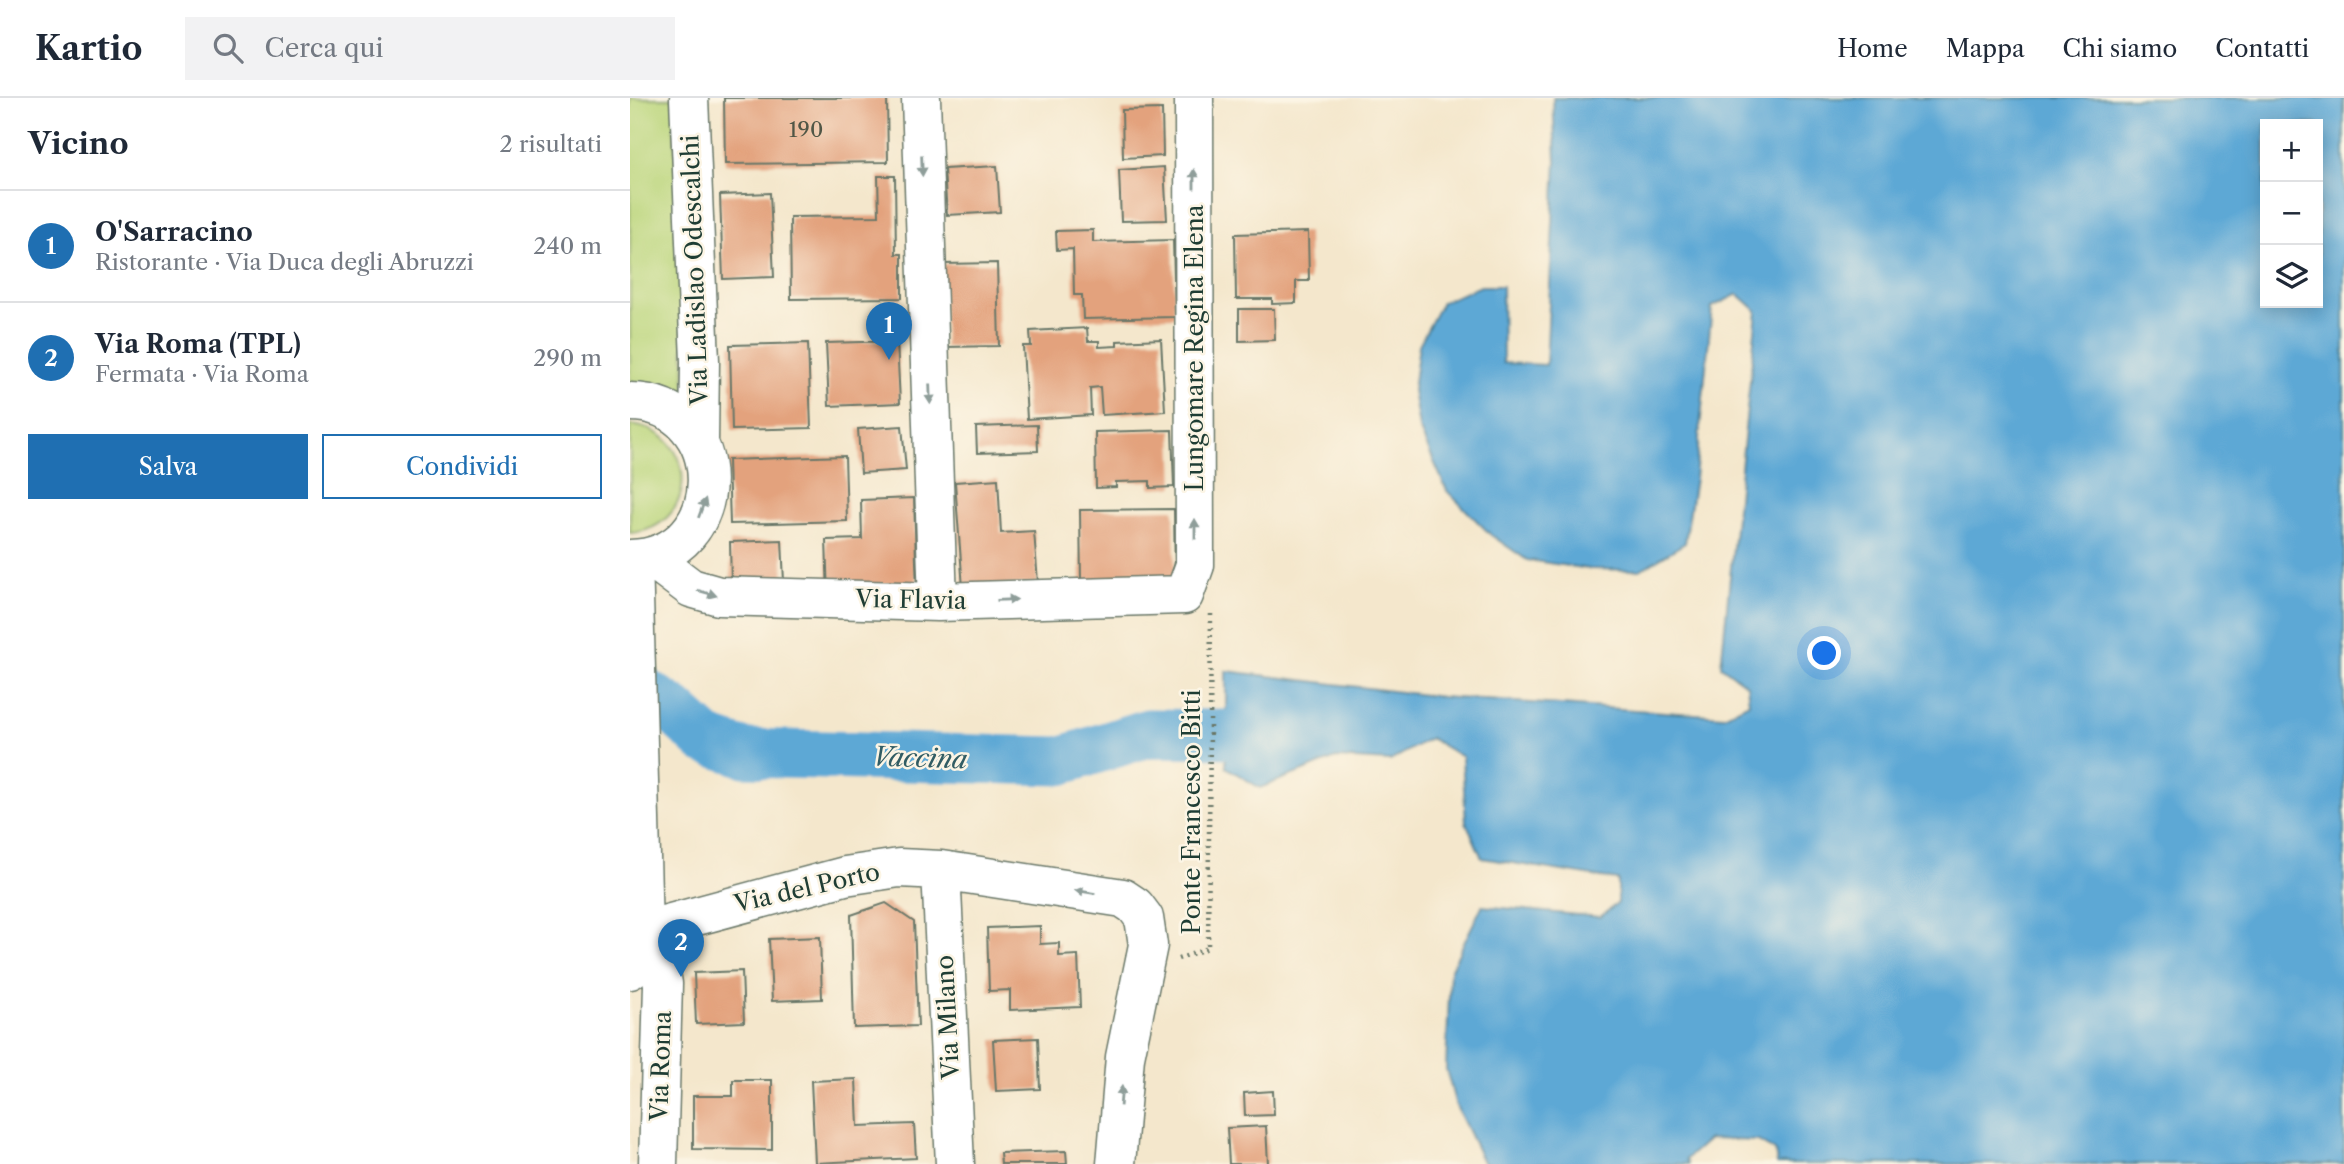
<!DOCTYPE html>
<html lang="it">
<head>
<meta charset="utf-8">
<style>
	body { margin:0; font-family:"Libre Caslon Text",serif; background:#f2f2f3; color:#1f2937 }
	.controls { position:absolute; right:21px; top:21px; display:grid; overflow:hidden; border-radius:0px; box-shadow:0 4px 18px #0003 }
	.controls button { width:63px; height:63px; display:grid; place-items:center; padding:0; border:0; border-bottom:2px solid #e0e1e3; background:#fff; color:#1f2937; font:35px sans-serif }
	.you { position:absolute; left:1195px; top:556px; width:24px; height:24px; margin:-18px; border:5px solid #fff; border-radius:50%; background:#1a73e8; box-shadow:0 0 0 10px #1a73e833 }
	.badge { display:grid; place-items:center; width:46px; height:46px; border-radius:50%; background:#1f6fb2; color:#fff; font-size:23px; font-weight:700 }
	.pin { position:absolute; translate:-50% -58px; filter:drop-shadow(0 2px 4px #0008) }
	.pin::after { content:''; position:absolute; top:37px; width:24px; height:21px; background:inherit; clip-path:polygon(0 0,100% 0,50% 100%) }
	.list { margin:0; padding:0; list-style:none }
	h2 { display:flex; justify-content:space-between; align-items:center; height:91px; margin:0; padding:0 28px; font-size:30px }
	h2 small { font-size:23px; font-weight:400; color:#747a83 }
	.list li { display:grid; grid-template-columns:46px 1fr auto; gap:21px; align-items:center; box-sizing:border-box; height:112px; padding:0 28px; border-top:2px solid #e0e1e3 }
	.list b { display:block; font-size:26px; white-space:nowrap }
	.list p { margin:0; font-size:23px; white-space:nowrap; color:#747a83 }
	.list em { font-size:23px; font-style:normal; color:#747a83 }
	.actions { display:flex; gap:14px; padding:21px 28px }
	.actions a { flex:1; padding:16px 0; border:2px solid #1f6fb2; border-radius:0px; text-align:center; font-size:24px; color:#1f6fb2 }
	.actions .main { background:#1f6fb2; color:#fff }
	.icon { flex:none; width:38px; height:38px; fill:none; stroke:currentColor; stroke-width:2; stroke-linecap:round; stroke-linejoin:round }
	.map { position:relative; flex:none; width:1714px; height:1066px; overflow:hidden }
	header { display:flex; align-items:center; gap:42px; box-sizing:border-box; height:98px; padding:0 35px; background:#fff; border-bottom:2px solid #e0e1e3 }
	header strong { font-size:33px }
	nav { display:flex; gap:38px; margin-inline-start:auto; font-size:24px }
	.search { width:490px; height:63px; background:#f2f2f3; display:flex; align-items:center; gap:18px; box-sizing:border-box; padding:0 24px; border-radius:0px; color:#747a83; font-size:26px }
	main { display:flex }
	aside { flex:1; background:#fff }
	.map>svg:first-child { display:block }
</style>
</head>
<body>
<header>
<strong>Kartio</strong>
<div class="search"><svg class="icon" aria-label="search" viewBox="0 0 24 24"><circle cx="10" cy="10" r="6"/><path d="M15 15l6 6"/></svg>Cerca qui</div>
<nav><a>Home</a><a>Mappa</a><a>Chi siamo</a><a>Contatti</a></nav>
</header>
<main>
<aside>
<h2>Vicino<small>2 risultati</small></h2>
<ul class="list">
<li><span class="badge">1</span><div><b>O'Sarracino</b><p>Ristorante · Via Duca degli Abruzzi</p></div><em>240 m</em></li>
<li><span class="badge">2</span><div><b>Via Roma (TPL)</b><p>Fermata · Via Roma</p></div><em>290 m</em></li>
</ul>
<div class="actions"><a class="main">Salva</a><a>Condividi</a></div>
</aside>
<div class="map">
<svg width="1714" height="1066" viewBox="0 0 1714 1066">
	<rect width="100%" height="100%" fill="#fcf5e5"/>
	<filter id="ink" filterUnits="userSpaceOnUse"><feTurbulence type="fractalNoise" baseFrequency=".0143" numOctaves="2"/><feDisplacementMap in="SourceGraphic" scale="14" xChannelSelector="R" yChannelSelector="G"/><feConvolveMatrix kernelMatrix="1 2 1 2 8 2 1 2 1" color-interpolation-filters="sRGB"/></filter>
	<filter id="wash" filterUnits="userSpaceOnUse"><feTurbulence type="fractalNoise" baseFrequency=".00686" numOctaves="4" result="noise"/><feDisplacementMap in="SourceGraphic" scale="28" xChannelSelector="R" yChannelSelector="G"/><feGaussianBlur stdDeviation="1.57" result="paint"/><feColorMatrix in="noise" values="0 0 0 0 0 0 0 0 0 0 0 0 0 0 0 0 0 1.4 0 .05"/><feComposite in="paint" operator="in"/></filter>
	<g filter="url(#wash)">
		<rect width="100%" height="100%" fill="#f4e7cc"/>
		<path fill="#bad57a" stroke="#6c8957" stroke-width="2" d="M0 0H43L56 308 0 288Z
			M0 327C70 333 70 430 0 435Z"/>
		<path fill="#5da8d5" stroke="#3e7284" stroke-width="2" fill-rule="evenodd" d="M923 0H1714V1066H1147L1145 1053 1128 1043 1079 1041 1056 1061 1058 1066H854L826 1008 816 971 820 873 852 808 970 819 988 805V782L852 760 836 724 832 659 800 640 760 663 706 660 630 690 596 669V573L812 599 1094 618 1119 605 1117 587 1091 568 1127 213 1108 196 1082 209 1065 380 1055 445 1010 472 960 471 897 462 861 437 817 393 789 330 783 292 789 247 812 204 851 188H872L873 265 916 267 926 63ZM1635 26H1688V205H1635Z"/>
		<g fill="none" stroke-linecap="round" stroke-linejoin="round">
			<path stroke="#5da8d5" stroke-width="49" d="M0 585 43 612 76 642 115 655 430 663 518 635 598 636"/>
		</g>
		<g id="blocks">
			<path fill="#e3a27d" d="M94 0H257L258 64 95 66Z
				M532 11 533 58 493 60 492 12Z
				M367 68 370 114 317 117 314 71Z
				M534 69 537 122 491 123 489 72Z
				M248 78H265L266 156H272V200L161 201 160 119 249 118Z
				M140 95 144 179 93 181 90 97Z
				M463 132V144L543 142 545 219 453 221 452 197H444L443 151 427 152 426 133Z
				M678 134 679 183H666V205L642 206V201H606L605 136Z
				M367 165 369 248 315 249 312 166Z
				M609 211H644L645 242 609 243Z
				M457 230 458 243H469V249L487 248V243L531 241 535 313 472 317 470 289 460 290 461 317 397 321 393 248H401L400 233Z
				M267 243 270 305 199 308 196 245Z
				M178 245 181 330 102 332 100 247Z
				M407 327 408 353 347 355 346 329Z
				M272 328 276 372 231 375 228 331Z
				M542 332 544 389 520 390V383L486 384V389L466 390 465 334Z
				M215 358 217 423 100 426 98 362Z
				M368 381 371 435 404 433 408 485 333 490 325 384Z
				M284 400 287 496 198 498 196 442 232 441 231 402Z
				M544 411 545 483 451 485 450 412Z
				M152 442 154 484 101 486 100 444Z
				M256 805 284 824 288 928 224 930 221 817Z
				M410 828V846L429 845V858L448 857 450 909 380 912V892L359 893 357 830Z
				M190 839 192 901 142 903 139 841Z
				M112 873 114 924 66 926 64 875Z
				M408 940 410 991 366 993 363 942Z
				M226 981 228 1028 284 1026 286 1060 185 1065 181 983Z
				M103 982H142V1052L63 1051V998H103Z
				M643 993 644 1017 615 1018 614 995Z
				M636 1028 638 1066H599L597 1030Z
				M436 1053 437 1066H371L370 1055Z"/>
		</g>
	</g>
	<g filter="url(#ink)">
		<use href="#blocks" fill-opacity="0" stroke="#6a7869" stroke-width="2"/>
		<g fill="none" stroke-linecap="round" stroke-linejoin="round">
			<defs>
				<path id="minor" d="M59 0 70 263 69 345
					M291 0 308 504
					M0 304C102 304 103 460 0 461
					M20 459 61 490 89 498 308 504 554 497 565 467 564 0
					M311 772 325 1066
					M13 832 29 864 33 886 28 1066
					M0 836 215 778 269 770 311 772 493 800 505 808 514 820 518 847 495 959 486 1066
					M0 872 13 832 3 461"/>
			</defs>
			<use href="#minor" stroke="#6a7869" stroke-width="41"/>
			<path stroke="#6a7869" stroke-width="4.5" stroke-dasharray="2 5" stroke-linecap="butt" d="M548 861 578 850 581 516"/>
			<use href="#minor" stroke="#fff" stroke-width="38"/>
		</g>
		<defs><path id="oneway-solid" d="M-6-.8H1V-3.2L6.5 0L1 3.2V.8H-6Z" transform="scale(1.75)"/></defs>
		<g fill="#8f9e9a">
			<use href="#oneway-solid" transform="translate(292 68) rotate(88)"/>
			<use href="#oneway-solid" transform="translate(564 81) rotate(-90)"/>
			<use href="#oneway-solid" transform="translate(300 296) rotate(88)"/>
			<use href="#oneway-solid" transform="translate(72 410) rotate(-70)"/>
			<use href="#oneway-solid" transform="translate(565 431) rotate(-90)"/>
			<use href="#oneway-solid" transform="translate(77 495) rotate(16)"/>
			<use href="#oneway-solid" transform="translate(377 502) rotate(-2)"/>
			<use href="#oneway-solid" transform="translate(455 794) rotate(-171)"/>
			<use href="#oneway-solid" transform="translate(491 998) rotate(-85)"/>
		</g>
	</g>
	<g text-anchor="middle" stroke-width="5" stroke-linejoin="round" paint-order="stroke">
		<g font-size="21" fill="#505646">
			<text x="176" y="39">190</text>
		</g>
		<g font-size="24" fill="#1f3d34" stroke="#fcf5e5">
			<text transform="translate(65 172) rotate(-92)" y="8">Via Ladislao Odescalchi</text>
			<text transform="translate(565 250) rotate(-90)" y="8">Lungomare Regina Elena</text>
			<text transform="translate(281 502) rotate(1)" y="8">Via Flavia</text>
			<text transform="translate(562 714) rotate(-90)" y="8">Ponte Francesco Bitti</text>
			<text transform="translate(177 790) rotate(-13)" y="8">Via del Porto</text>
			<text transform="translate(318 919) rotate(-93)" y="8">Via Milano</text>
			<text transform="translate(31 968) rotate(-88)" y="8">Via Roma</text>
		</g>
		<g font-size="26" font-style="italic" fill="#325d64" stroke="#fcf5e5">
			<text transform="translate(290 660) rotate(2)" y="9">Vaccina</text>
		</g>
	</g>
</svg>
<div class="controls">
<button>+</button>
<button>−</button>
<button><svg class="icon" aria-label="layers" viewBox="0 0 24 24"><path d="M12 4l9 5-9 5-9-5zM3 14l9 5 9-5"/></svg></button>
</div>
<div class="you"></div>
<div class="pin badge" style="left:259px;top:262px">1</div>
<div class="pin badge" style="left:51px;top:879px">2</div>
</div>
</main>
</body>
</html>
